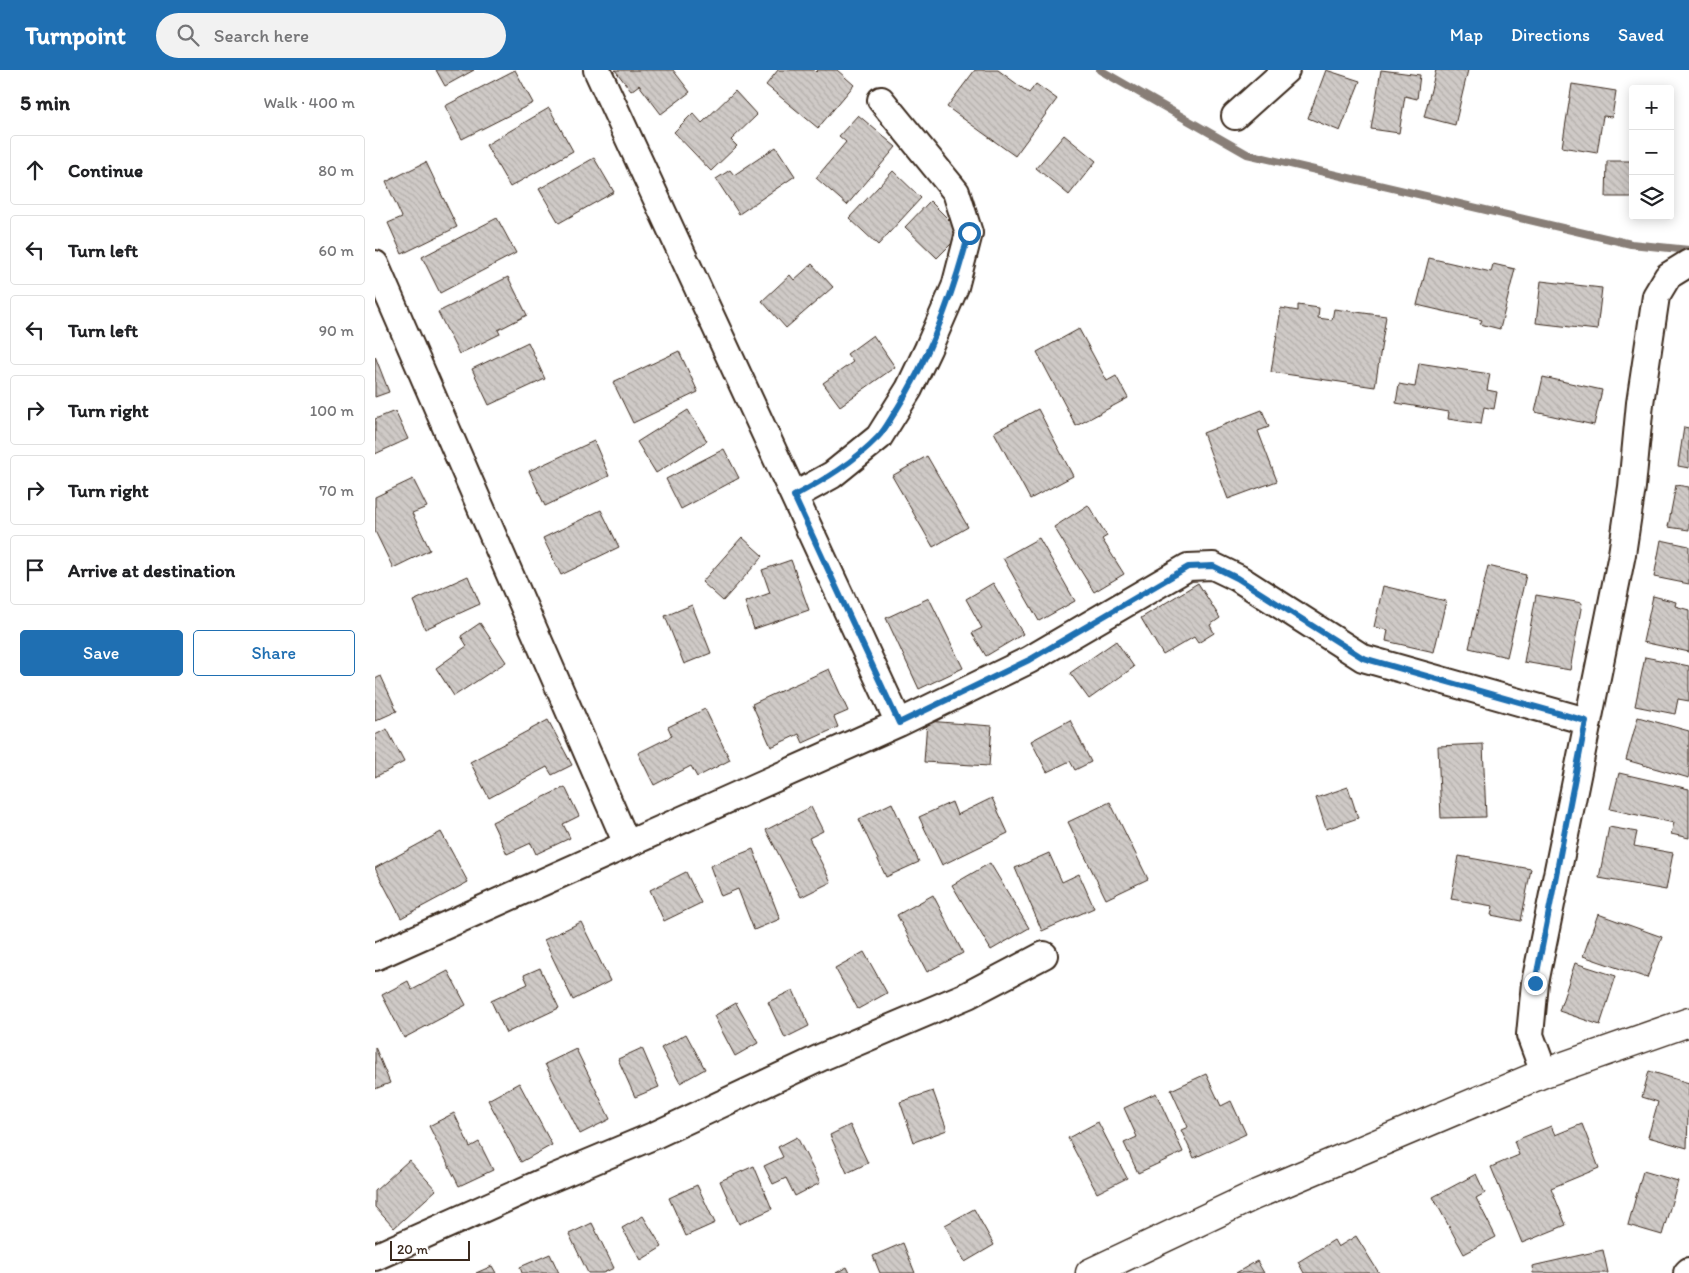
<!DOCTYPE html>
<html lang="en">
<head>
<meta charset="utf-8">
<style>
	body { margin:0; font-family:Itim,sans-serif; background:#f2f2f2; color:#202124 }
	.controls { position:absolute; right:15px; top:15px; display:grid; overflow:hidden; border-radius:5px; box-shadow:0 2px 12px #0003 }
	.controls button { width:45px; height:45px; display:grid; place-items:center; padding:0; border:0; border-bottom:1px solid #e0e0e0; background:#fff; color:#202124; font:25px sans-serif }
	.scale { position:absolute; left:15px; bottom:12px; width:80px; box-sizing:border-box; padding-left:5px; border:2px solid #3b2a1e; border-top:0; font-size:14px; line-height:18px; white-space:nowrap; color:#3b2a1e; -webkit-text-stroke:4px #fff; paint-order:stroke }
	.stop { position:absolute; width:15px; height:15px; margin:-11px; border:4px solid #1f6fb2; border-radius:50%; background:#fff }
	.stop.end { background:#1f6fb2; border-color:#fff; box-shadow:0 1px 5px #0008 }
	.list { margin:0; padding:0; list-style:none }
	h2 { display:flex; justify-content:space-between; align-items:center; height:65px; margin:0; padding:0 20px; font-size:21px }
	h2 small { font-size:16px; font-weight:400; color:#757577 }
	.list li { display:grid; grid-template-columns:32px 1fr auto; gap:15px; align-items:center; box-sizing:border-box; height:70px; margin:0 10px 10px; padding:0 10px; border:1px solid #e0e0e0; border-radius:5px }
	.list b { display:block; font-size:19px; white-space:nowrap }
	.list em { font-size:16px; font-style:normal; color:#757577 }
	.actions { display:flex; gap:10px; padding:15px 20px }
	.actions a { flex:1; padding:11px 0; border:1px solid #1f6fb2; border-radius:5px; text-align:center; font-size:18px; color:#1f6fb2 }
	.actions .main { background:#1f6fb2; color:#fff }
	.icon { flex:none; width:28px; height:28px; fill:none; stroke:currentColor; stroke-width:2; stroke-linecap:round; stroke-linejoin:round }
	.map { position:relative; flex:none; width:1314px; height:1203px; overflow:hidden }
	header { display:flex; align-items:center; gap:30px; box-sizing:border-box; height:70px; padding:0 25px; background:#1f6fb2; color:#fff }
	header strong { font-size:24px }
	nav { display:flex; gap:28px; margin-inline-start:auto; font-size:18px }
	.search { width:350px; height:45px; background:#f2f2f2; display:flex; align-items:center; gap:12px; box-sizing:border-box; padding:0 18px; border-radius:28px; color:#757577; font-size:19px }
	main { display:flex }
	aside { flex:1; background:#fff }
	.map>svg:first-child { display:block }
</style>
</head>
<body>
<header>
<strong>Turnpoint</strong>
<div class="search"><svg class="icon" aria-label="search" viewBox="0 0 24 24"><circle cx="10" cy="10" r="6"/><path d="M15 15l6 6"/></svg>Search here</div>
<nav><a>Map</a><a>Directions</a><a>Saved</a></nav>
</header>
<main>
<aside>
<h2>5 min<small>Walk · 400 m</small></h2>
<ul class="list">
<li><svg class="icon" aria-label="ahead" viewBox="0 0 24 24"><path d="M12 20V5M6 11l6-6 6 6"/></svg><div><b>Continue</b></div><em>80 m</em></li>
<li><svg class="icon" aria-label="left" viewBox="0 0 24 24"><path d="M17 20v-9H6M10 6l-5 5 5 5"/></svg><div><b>Turn left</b></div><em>60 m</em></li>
<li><svg class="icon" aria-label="left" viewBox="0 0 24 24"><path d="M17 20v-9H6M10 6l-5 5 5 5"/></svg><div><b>Turn left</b></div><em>90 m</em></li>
<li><svg class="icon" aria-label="right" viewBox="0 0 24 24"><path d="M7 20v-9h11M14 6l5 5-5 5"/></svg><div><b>Turn right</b></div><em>100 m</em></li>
<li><svg class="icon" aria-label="right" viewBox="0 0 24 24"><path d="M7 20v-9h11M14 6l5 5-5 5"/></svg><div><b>Turn right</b></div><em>70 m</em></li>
<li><svg class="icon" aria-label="arrive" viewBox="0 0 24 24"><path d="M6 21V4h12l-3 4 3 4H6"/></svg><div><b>Arrive at destination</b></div></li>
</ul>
<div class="actions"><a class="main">Save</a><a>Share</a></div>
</aside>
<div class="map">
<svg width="1314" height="1203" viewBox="0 0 1314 1203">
	<defs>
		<pattern id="building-back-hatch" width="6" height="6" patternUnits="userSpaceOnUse" patternTransform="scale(1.25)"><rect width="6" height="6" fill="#cfcac7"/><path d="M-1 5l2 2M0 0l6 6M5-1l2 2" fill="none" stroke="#b3aeaa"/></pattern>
	</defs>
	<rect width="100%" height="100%" fill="#fff"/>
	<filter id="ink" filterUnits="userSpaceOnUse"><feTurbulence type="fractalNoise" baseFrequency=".02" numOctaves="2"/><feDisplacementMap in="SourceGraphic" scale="10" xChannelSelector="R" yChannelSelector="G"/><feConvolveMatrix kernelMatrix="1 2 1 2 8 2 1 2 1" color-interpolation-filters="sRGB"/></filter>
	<g filter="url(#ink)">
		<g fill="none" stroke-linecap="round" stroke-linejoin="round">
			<path stroke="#887e77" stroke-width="8" d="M725 0 872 84 1256 174 1314 180"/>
		</g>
		<path fill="url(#building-back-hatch)" stroke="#3b2a1e" d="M61 0H99L70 16Z
			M140 0 158 33 87 69 70 36Z
			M240 0H298L315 22 286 44 264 15 256 21Z
			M403 0H439L441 2 443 0H462L479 15 443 58 391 15Z
			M600 0H623L654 23 661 14 682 29 640 86 572 37Z
			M951 0 985 11 965 61 933 48Z
			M1006 0 1045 5 1042 29 1030 26 1024 63 996 59Z
			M1061 0H1093L1080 55 1049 47Z
			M1197 14 1241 21 1237 47 1228 46 1222 83 1187 77Z
			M360 21 382 45 356 70 362 76 336 101 299 62 318 43 327 53Z
			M174 38 198 81 135 117 111 75Z
			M483 45 521 77 472 135 441 108 471 72 464 66Z
			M689 65 721 91 694 125 661 98Z
			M401 77 420 106 364 144 341 109 355 100 359 105Z
			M219 88 239 122 184 153 164 119Z
			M1232 91H1258V127H1231Z
			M51 92 82 157 27 184 13 153 27 147 11 112Z
			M518 101 546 128 503 175 474 148Z
			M555 131 587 163 562 188 530 157Z
			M122 148 141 183 65 223 47 187Z
			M1054 188 1116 202 1118 194 1140 199 1125 259 1105 254 1107 250 1042 235Z
			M437 194 458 217 411 258 387 231 415 205 419 210Z
			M133 207 152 245 123 260 125 264 84 284 63 242Z
			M1166 211 1227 218 1222 260 1161 253Z
			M923 235 944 238 943 248 957 250 959 239 1011 246 1000 317 896 302 906 238 923 241Z
			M704 259 732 311 741 306 753 328 701 356 662 282Z
			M498 265 520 297 465 336 448 313 478 292 472 284Z
			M153 272 170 309 114 335 97 299Z
			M304 281 323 322 258 353 238 312Z
			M0 286 14 322 0 327Z
			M1044 293 1115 304 1112 320 1122 322 1119 339 1109 337 1106 354 1073 349 1074 342 1021 333 1024 314 1040 317Z
			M1168 307 1227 320 1219 355 1160 342Z
			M663 339 698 406 655 429 619 362Z
			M313 340 332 371 281 403 262 372Z
			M887 340 894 357 883 361 902 411 853 429 828 363Z
			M20 341 33 369 0 384V349Z
			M1309 357 1314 358V398L1303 396Z
			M219 371 234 406 170 436 154 401Z
			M349 379 364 408 306 439 291 409Z
			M552 386 593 457 558 477 517 406Z
			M38 409 52 437 37 443 55 480 18 498 0 461V427Z
			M1301 415 1314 417V460L1293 457Z
			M713 435 732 466 727 469 749 504 719 522 679 457Z
			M226 440 244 477 186 505 168 468Z
			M367 467 388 486 348 531 327 512Z
			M664 468 700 531 664 551 628 488Z
			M1286 470 1314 476V514L1279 507Z
			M416 490 434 540 379 559 370 532 395 523 387 500Z
			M1113 496 1151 505 1132 587 1094 578Z
			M93 506 105 534 50 559 38 531Z
			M618 513 648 564 611 586 597 563 607 558 591 529Z
			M823 513 845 548 835 555 839 563 823 573 819 567 788 585 766 548Z
			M1008 516 1071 531 1059 582 1011 571 1013 560 999 557Z
			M1161 525 1207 533 1195 600 1149 592Z
			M1278 526 1301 532 1300 536 1314 540V582L1268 572Z
			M554 528 588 598 544 619 511 548Z
			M317 535 336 583 309 594 290 546Z
			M105 553 131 592 79 626 61 598 92 576 86 566Z
			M741 571 759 597 714 629 695 603Z
			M1270 587 1314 596V631L1303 629 1300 644 1260 636Z
			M454 599 473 641 459 647 463 657 428 673 424 664 396 677 377 634Z
			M6 606 22 641 0 651V609Z
			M330 639 355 690 322 707 316 696 279 715 263 683 297 666 293 657Z
			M1263 647 1314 661V708L1251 690Z
			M173 650 197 695 177 705 172 697 114 728 95 692Z
			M695 650 716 692 700 700 695 691 672 702 656 671Z
			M552 651 617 656 614 696 549 692Z
			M12 659 29 692 0 707V665Z
			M1108 674 1111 747 1066 748 1063 676Z
			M1244 703 1314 719V768L1296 764 1299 753 1235 739Z
			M190 717 204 746 188 754 195 768 161 784 156 773 132 784 117 752Z
			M973 717 983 748 951 759 941 728Z
			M617 728 633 763 567 795 544 747 577 732 582 745Z
			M735 732 773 809 731 829 693 752Z
			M517 733 544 792 511 807 484 749Z
			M436 737 448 761 434 768 456 812 426 827 391 760Z
			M1234 757 1262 762 1259 776 1298 783 1291 820 1224 808Z
			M66 762 93 812 26 848 0 798Z
			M378 779 405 849 379 860 363 819 346 826 335 796Z
			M674 783 687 812 704 804 719 838 667 861 640 798Z
			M1084 786 1156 799 1146 851 1116 845 1118 836 1076 829Z
			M615 793 654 858 616 880 577 815Z
			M311 802 326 833 289 851 275 820Z
			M558 825 588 883 552 902 522 845Z
			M1223 844 1287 867 1272 908 1208 886Z
			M206 852 235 911 198 930 169 870Z
			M489 882 512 923 483 939 460 898Z
			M1200 893 1241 906 1225 955 1184 941Z
			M165 898 184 938 131 963 116 931 153 914 149 905Z
			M73 901 91 935 29 968 7 925 33 911 37 920Z
			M418 920 434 956 410 968 393 932Z
			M361 933 383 973 360 986 339 946Z
			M311 964 330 999 305 1013 286 978Z
			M0 977 15 1013 0 1019Z
			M267 978 284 1017 260 1027 243 989Z
			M201 979 235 1049 205 1064 170 994Z
			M1274 1001 1314 1013 1312 1078 1273 1067 1283 1032 1267 1027Z
			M831 1004 846 1036 856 1031 871 1064 819 1088 806 1060 813 1057 796 1020Z
			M144 1013 177 1075 146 1092 113 1030Z
			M558 1021 572 1060 539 1072 525 1032Z
			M781 1023 808 1082 763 1103 749 1073 762 1067 749 1038Z
			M79 1043 95 1077 104 1072 118 1100 84 1116 54 1056Z
			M723 1052 752 1108 722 1123 693 1068Z
			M1207 1054 1224 1098 1176 1118 1191 1155 1147 1173 1116 1097 1144 1085 1139 1071 1176 1056 1180 1065Z
			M475 1055 493 1093 472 1103 455 1065Z
			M422 1067 445 1113 420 1126 411 1108 398 1114 389 1096 408 1087 403 1077Z
			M34 1090 61 1120 19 1158 0 1137V1121Z
			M379 1096 397 1139 364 1154 345 1111Z
			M1268 1101 1303 1111 1287 1165 1253 1155Z
			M1101 1104 1110 1123 1101 1128 1121 1167 1089 1184 1058 1127Z
			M322 1115 340 1153 311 1166 294 1128Z
			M599 1139 619 1175 590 1192 570 1155Z
			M268 1146 287 1177 266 1190 247 1158Z
			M217 1153 239 1198 228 1203H213L194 1164Z
			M981 1166 1004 1203H929L923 1192 959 1170 963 1177Z
			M528 1173 540 1203H505L498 1186Z
			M1228 1180 1233 1203H1158L1157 1196Z
			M175 1184 184 1203H147L145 1197Z
			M882 1191 889 1203H861Z
			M117 1196 121 1203H101Z
			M472 1197 475 1203H461Z"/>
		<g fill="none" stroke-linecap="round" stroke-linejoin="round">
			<defs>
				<path id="street" d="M222 0 524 653
					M860 46 911 0
					M0 194 252 774
					M419 426 457 405 504 367 534 319 553 279 580 217 594 163 581 122 506 30
					M0 887 524 653 654 590 813 497 838 496 863 508 988 588 1211 651
					M1169 1003 1155 965 1160 913 1247 484 1257 417 1265 333 1281 226 1293 206 1314 193
					M0 1187 168 1112 278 1066 447 987 593 925 669 885
					M1312 1203 1314 1201"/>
				<path id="secondary" d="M715 1203 878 1126 1169 1003 1314 952"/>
			</defs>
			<use href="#street" stroke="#3b2a1e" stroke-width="30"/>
			<use href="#secondary" stroke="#3b2a1e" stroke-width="31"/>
			<use href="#street" stroke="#fff" stroke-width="26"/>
			<use href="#secondary" stroke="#fff" stroke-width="28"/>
		</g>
	</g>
	<g fill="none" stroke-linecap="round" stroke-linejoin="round" filter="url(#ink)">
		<path stroke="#1f6fb2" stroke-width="6" d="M594 163C578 224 556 285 522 339 516 348 510 360 503 367 479 392 449 410 419 426L524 653 654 590 813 497 838 496 862 508 988 588 1211 651 1160 913"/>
	</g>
</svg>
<div class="controls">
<button>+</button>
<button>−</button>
<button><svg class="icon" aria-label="layers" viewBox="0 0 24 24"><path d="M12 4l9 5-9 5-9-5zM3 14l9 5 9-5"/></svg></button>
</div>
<div class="scale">20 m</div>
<div class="stop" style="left:594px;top:163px"></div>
<div class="stop end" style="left:1160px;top:913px"></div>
</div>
</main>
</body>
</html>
